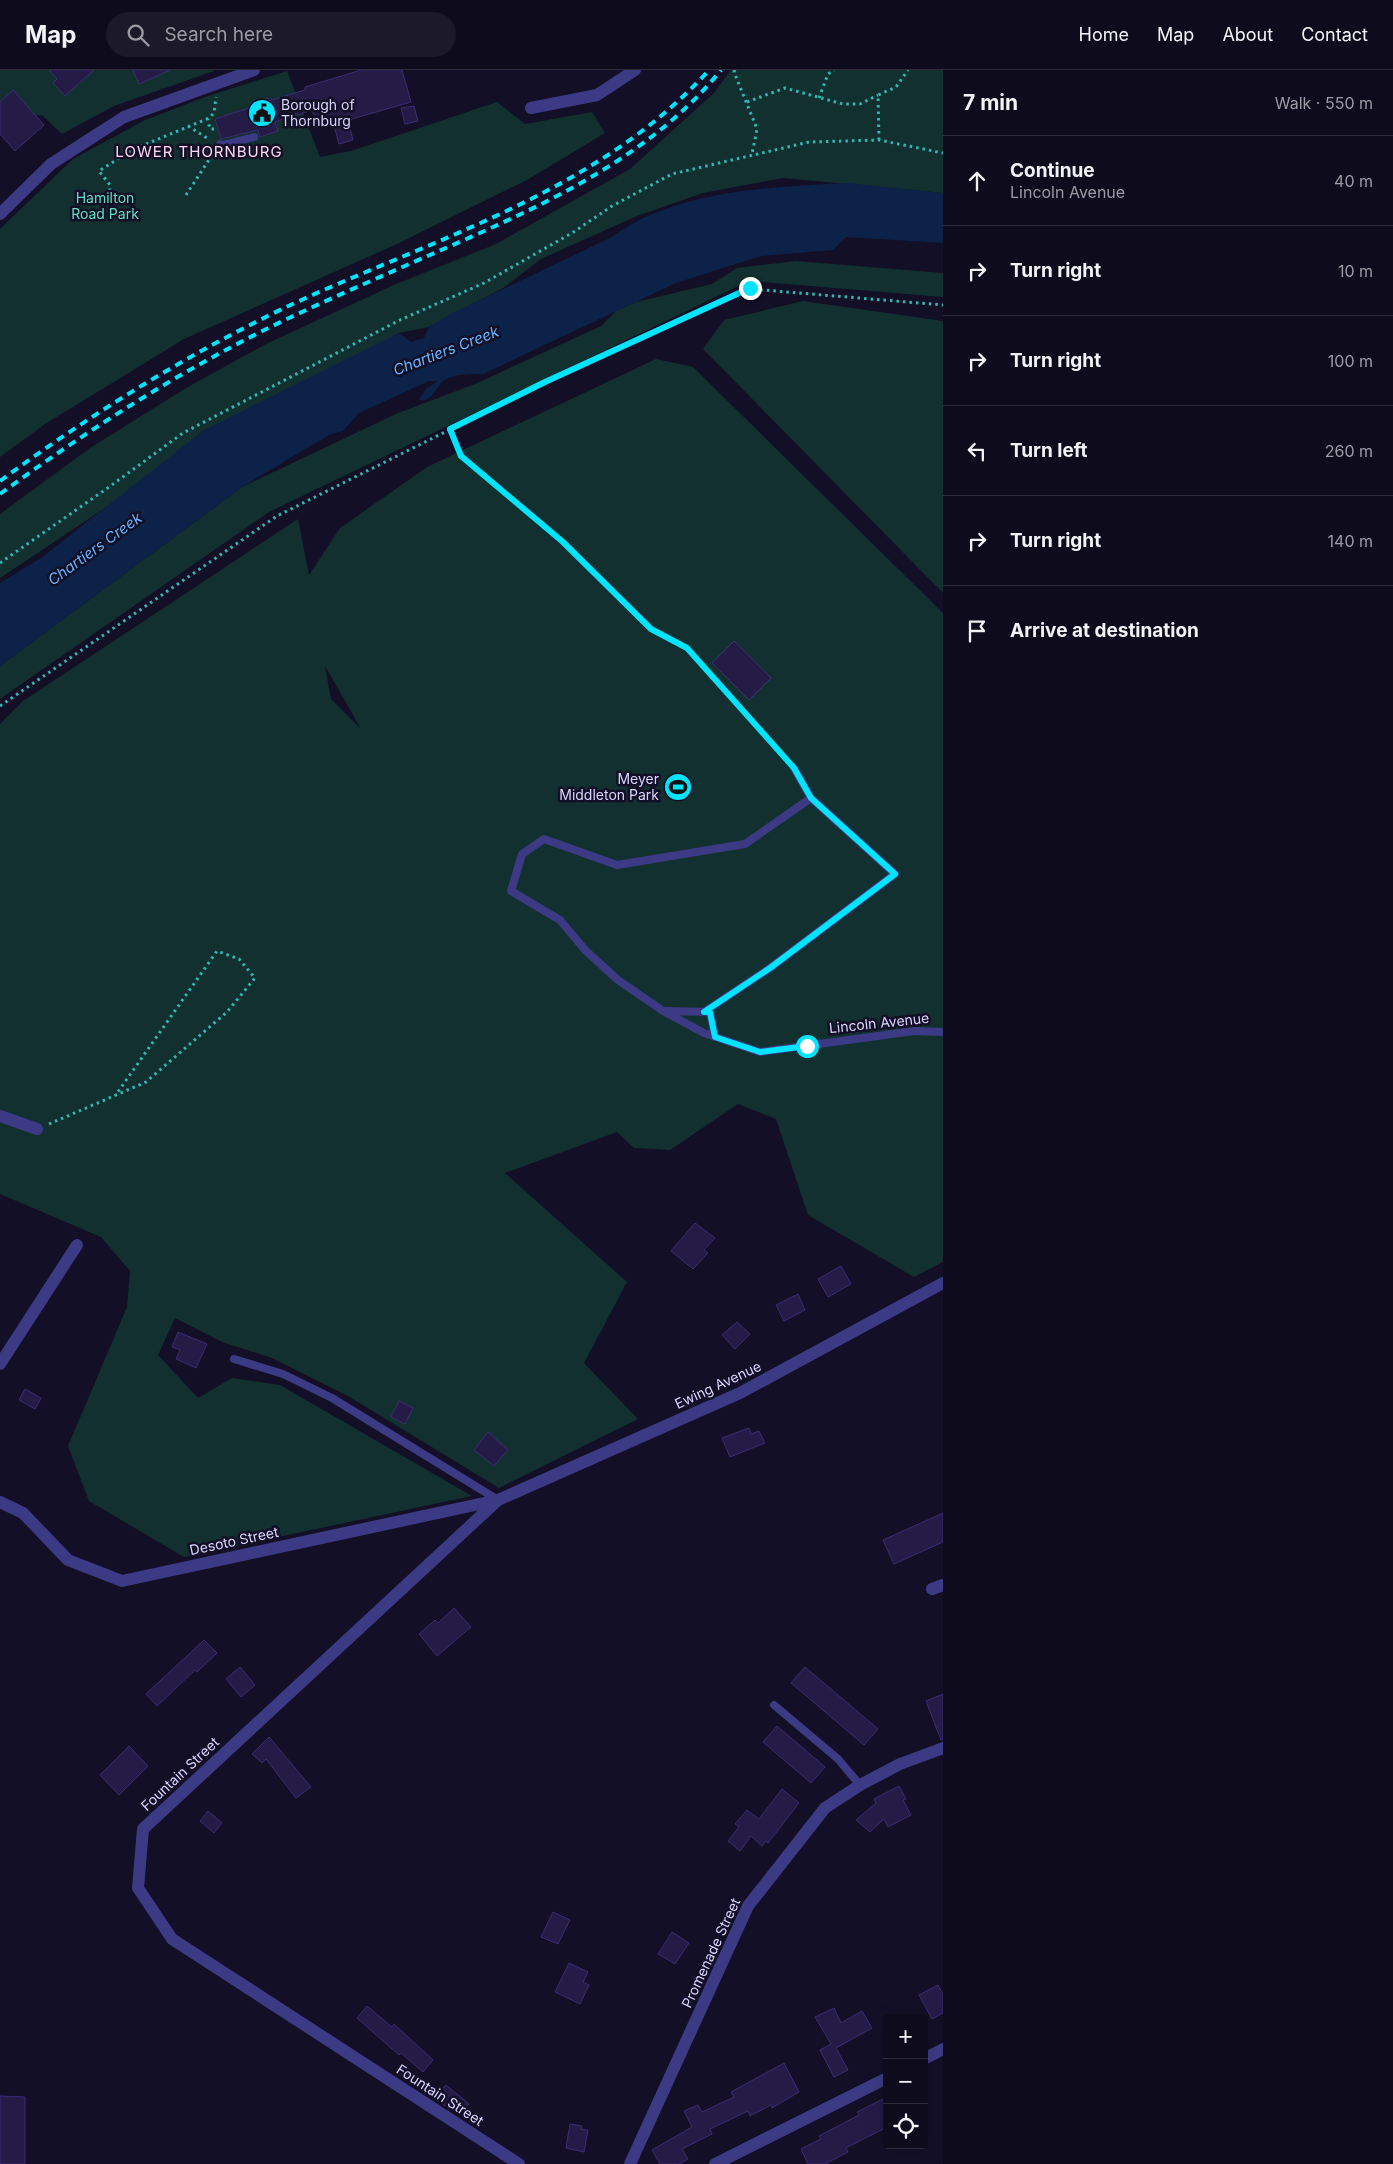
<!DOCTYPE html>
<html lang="en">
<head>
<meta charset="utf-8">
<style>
	body { margin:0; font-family:Inter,sans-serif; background:#1c1929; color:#f1f3f6 }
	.controls { position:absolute; right:15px; bottom:15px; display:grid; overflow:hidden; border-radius:5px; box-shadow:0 5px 20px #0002 }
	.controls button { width:45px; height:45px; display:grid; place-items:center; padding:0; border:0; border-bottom:1px solid #2e2b3b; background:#0e0b1c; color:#f1f3f6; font:25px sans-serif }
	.stop { position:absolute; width:15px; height:15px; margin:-11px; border:4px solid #00e5ff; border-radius:50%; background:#fff }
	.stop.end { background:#00e5ff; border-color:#fff; box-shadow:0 1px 5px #0008 }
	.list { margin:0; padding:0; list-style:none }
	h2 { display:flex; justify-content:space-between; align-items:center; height:65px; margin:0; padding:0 20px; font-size:21px }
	h2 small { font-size:16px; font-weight:400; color:#9b9ba3 }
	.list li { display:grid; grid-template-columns:32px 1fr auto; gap:15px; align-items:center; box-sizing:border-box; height:90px; padding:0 20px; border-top:1px solid #2e2b3b }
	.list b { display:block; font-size:19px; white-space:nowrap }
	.list p { margin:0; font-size:16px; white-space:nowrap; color:#9b9ba3 }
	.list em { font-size:16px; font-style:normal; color:#9b9ba3 }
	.icon { flex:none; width:28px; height:28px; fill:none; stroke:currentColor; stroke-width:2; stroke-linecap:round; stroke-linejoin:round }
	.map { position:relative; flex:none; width:943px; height:2094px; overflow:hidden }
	header { display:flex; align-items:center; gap:30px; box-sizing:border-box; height:70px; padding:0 25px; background:#0e0b1c; border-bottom:1px solid #2e2b3b }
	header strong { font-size:24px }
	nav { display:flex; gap:28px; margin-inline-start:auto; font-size:18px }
	.search { width:350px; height:45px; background:#1c1929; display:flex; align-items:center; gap:12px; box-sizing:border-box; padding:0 18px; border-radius:28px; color:#9b9ba3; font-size:19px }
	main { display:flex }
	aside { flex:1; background:#0e0b1c }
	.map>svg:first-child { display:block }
</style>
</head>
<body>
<header>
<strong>Map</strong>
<div class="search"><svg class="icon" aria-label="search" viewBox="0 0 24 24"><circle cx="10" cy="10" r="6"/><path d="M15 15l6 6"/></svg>Search here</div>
<nav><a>Home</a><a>Map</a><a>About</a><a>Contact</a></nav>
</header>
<main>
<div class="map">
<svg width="943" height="2094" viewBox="0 0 943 2094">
	<rect width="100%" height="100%" fill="#130f26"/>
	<path fill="#12302f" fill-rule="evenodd" d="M0 0H213L214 1 114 36 62 64 42 45 0 51Z
		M731 0H943V123L783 108 703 123 637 146 541 189 503 218 429 257 399 263 102 440 0 508V444L90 378 186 318 268 273 396 214 496 174 630 99 714 23Z
		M287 1 320 87 351 81 497 32 525 54 592 42 605 63 527 110 397 174 184 269 45 354 0 387V159L73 89 145 50 205 27Z
		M796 191 943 203V227L749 211 269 442 0 629V596L242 417 398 343 475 314 601 256 616 241 636 232 712 214 737 198Z
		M803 231 943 251V523L703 279 724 250Z
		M656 289 693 297 943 543V1192L914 1207 808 1145 776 1049 738 1034 670 1080 634 1078 617 1062 505 1103 627 1212 584 1293 638 1349 499 1418 348 1326 272 1288 222 1272 175 1248 158 1285 198 1328 232 1308 280 1315 472 1426 184 1487 89 1431 68 1376 127 1237 130 1201 101 1167 0 1124V654L23 631 298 449 309 505 340 458 427 397ZM325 596 361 659 331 629Z"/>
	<path fill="#0c2248" d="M847 113 943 123V173L846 167 833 180 761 186 676 213 483 304C471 304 451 303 441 313 432 323 437 325 422 331L419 329 427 318 438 311H429L359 343 343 361 329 365 242 417 0 596V513L41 488 204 360 399 263 411 272 424 268 429 257 451 244 612 167C676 120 770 117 847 113Z"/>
	<path fill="#241b47" stroke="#3b2d73" d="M49 0H94L65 26 53 13 57 9Z
		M133 0H170L139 14Z
		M361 0H402L411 32 348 50 353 70 339 74 332 48 317 53 312 40 275 52 278 61 260 67 258 60 221 69 215 49 252 37 250 34 268 28 269 31 305 20V17Z
		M13 20 44 55 15 81 0 64V32Z
		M414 36 418 51 405 54 401 38Z
		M734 571 771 608 749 630 712 593Z
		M695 1153 715 1168 704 1180 708 1183 693 1199 671 1181Z
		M841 1196 851 1214 828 1227 818 1209Z
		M798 1224 805 1240 784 1251 776 1235Z
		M737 1252 750 1264 735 1279 722 1265Z
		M178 1262 207 1274 196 1298 176 1289 180 1280 172 1277Z
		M25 1319 41 1328 35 1339 19 1330Z
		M399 1331 413 1338 405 1354 391 1347Z
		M749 1358 751 1364 759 1361 765 1373 730 1387 722 1368Z
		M488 1362 508 1380 494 1396 474 1380Z
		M943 1443V1472L894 1494 883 1470Z
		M454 1538 471 1557 437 1586 419 1564 435 1550 438 1553Z
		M204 1570 217 1583 197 1602 195 1600 157 1636 146 1624Z
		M240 1597 255 1615 241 1627 226 1609Z
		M805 1597 878 1659 864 1675 791 1613Z
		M943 1624V1670H941L926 1631Z
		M777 1656 825 1697 811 1713 763 1672Z
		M269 1667 311 1717 296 1728 266 1689 262 1693 252 1684Z
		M129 1676 148 1696 119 1725 100 1705Z
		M899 1716 906 1729 903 1730 911 1745 888 1757 884 1749 870 1762 856 1750 876 1733 874 1729Z
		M782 1719 799 1733 768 1773 766 1771 762 1776 751 1766 740 1781 728 1771 739 1757 735 1754 747 1740 759 1749Z
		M208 1741 222 1753 214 1763 200 1751Z
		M553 1842 570 1850 558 1874 541 1867Z
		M672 1862 689 1873 675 1894 658 1884Z
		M569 1893 588 1902 583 1912 589 1915 580 1934 555 1922Z
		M938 1915 943 1924V1943L932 1949 919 1925Z
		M367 1936 392 1957 394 1954 433 1990 423 2002 401 1983 399 1985 357 1948Z
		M834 1938 841 1953 862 1941 872 1958 836 1978 848 2000 834 2007 820 1980 831 1974 815 1947Z
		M784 1993 799 2022 772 2038 771 2035 750 2046 748 2041 710 2059 712 2064 682 2079 688 2089 679 2094H660L652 2080 692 2057 684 2041 698 2035 702 2042 734 2027 731 2022Z
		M446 2015 469 2034 460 2045 431 2027 440 2017 442 2019Z
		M0 2026 25 2027V2094H0Z
		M887 2027V2057L846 2078 848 2082 825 2094H808L801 2079 821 2069 819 2066 859 2045 857 2042Z
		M570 2054 582 2056 581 2059 588 2060 584 2082 566 2078Z"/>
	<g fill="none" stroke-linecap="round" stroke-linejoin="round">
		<path stroke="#2fb8b0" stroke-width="3" stroke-dasharray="2.5 4" stroke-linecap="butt" d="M735 0 734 2 757 59 752 84
			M819 28 828 4 834 0
			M747 32 785 18 843 34H860L878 25
			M207 48 210 59H218
			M188 56 210 70
			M879 70 878 25 896 17 908 0
			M110 121V115L99 101 132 80 209 48 214 43 216 27
			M186 125 214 82
			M450 359 461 386 563 472 651 559 687 578 787 690
			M0 493 109 417 183 363 400 250 484 213 572 163 612 136 672 104 809 72 879 70 943 83
			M0 636 277 446 545 312 751 219 943 235
			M49 1054 146 1012 227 942 255 908 239 889 217 881 115 1026"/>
		<path stroke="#3d3a85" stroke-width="8" d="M220 74 223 75 254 67
			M811 728 745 774 617 795 544 769 522 784 511 821 560 850 586 881 618 910 663 941 704 963 760 982 914 961 943 962
			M665 941 710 942 715 967
			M704 942 770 898 895 804 811 728 794 698
			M234 1289 283 1304 332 1328 498 1430
			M774 1635 838 1689 860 1715"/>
		<path stroke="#3d3a85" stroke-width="12" d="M531 38 597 25 635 0
			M0 144 51 94 124 47 254 0
			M0 1046 37 1059
			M0 1294 77 1175
			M498 1430 143 1759 138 1818 172 1869 519 2094
			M0 1432 23 1443 68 1490 122 1511 498 1430 740 1323 943 1213
			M932 1519 943 1515
			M924 1989 943 1979
			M630 2094 748 1836 825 1738 860 1715 900 1694 943 1678
			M715 2094 887 2008"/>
		<path stroke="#00e5ff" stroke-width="4" stroke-dasharray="8 6" stroke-linecap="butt" d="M0 411C90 345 181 288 282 239 428 170 597 124 709 0
			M0 424C92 357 186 297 289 248 338 225 389 203 439 181 540 137 650 88 721 0"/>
	</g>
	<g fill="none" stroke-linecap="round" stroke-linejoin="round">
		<path stroke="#00e5ff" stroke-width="6" d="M750 218 545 312 450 359 461 386 563 472 651 559 687 578 794 698 811 728 895 804 770 898 704 942H710L715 967 760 982 807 976"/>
	</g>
	<defs>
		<symbol id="civic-disc" viewBox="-11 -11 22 22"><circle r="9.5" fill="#00e5ff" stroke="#130f26"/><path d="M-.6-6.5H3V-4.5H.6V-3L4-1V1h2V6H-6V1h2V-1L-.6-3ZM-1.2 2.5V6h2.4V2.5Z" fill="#111"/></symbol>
		<symbol id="stadium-disc" viewBox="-11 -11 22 22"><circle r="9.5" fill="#00e5ff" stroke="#130f26"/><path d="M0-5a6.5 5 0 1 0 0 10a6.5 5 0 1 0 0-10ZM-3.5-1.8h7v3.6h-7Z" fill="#111"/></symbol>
	</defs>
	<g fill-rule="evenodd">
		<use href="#civic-disc" x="246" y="27" width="32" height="32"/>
		<use href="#stadium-disc" x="662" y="701" width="32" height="32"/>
	</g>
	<g text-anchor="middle" stroke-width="5" stroke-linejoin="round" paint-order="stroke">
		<g font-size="14" fill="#d9d4ff" stroke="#130f26" text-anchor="start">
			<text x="281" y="40">Borough of<tspan x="281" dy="16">Thornburg</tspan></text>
			<text x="659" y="714" text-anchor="end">Meyer<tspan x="659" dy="16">Middleton Park</tspan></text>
		</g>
		<g font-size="14" fill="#5fe0c0" stroke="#130f26">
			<text x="105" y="133">Hamilton<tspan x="105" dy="16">Road Park</tspan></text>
		</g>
		<g font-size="14" fill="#d9d4ff" stroke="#130f26">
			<text transform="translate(879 953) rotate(-6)" y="5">Lincoln Avenue</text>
			<text transform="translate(718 1315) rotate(-25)" y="5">Ewing Avenue</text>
			<text transform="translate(234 1471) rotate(-12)" y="5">Desoto Street</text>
			<text transform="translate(180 1704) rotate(-43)" y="5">Fountain Street</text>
			<text transform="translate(711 1883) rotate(-65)" y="5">Promenade Street</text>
			<text transform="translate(440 2025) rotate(33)" y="5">Fountain Street</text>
		</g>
		<g font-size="15" letter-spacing="1" fill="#ffd6f0" stroke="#130f26">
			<text x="199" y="87">LOWER THORNBURG</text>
		</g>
		<g font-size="15" font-style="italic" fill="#62b6ff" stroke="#130f26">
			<text transform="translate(446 281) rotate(-21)" y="5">Chartiers Creek</text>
			<text transform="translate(95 479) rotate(-36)" y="5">Chartiers Creek</text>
		</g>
	</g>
</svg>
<div class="controls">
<button>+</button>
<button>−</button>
<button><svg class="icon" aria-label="locate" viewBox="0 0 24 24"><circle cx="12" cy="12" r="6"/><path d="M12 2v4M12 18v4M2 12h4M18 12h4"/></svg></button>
</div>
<div class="stop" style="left:807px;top:976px"></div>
<div class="stop end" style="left:750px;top:218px"></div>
</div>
<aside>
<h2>7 min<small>Walk · 550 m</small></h2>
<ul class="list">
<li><svg class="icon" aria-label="ahead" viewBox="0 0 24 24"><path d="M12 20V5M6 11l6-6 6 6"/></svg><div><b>Continue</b><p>Lincoln Avenue</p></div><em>40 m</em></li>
<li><svg class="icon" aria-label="right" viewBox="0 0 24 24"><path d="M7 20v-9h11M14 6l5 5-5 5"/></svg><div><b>Turn right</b></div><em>10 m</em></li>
<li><svg class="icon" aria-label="right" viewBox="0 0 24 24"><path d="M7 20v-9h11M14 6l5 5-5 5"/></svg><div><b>Turn right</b></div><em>100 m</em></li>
<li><svg class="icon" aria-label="left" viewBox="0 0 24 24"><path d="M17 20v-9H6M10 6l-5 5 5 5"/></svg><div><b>Turn left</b></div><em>260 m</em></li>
<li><svg class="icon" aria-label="right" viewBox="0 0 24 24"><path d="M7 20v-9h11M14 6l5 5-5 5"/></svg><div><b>Turn right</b></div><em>140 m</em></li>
<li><svg class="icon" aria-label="arrive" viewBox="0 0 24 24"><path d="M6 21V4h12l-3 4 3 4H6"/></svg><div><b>Arrive at destination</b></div></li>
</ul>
</aside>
</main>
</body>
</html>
